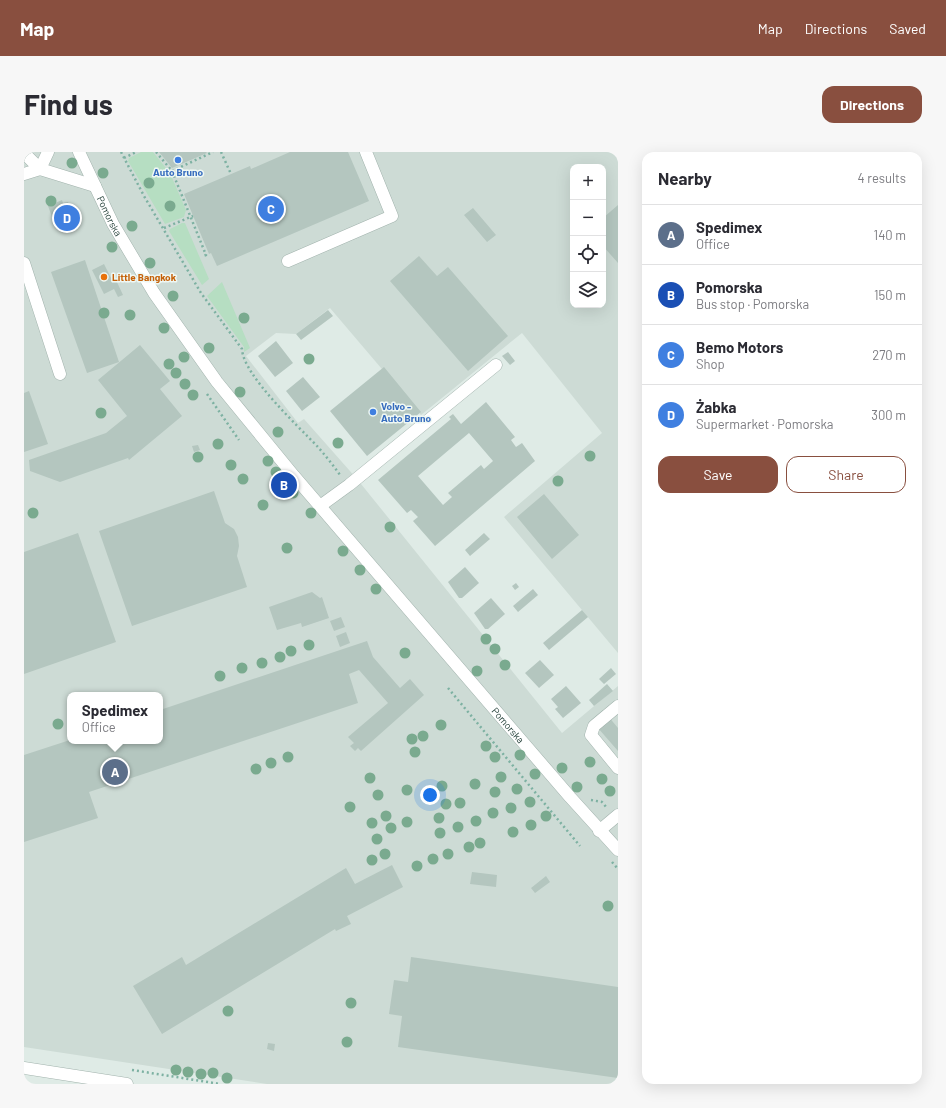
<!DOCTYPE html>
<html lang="en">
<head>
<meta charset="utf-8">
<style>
	body { margin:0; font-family:Barlow,sans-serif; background:#f7f7f7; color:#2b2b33 }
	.controls { position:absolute; right:12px; top:12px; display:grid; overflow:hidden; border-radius:8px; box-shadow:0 4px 16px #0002 }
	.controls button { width:36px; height:36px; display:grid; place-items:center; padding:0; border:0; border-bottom:1px solid #e1e1e2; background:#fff; color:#2b2b33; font:20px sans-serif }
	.you { position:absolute; left:406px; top:643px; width:14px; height:14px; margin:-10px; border:3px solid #fff; border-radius:50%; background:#1a73e8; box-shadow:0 0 0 6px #1a73e833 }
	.badge { display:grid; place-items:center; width:26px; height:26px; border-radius:50%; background:#894f3f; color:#fff; font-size:13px; font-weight:700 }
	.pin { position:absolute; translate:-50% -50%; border:2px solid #fff; box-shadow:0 1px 4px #0006 }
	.popup { position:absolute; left:43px; top:540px; width:96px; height:52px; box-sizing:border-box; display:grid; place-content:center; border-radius:8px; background:#fff; filter:drop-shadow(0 1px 3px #0005); font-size:13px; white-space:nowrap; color:#7c7c81 }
	.popup b { font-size:15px; color:#2b2b33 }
	.popup::after { content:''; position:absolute; left:50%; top:100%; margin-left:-8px; border:8px solid transparent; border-top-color:#fff }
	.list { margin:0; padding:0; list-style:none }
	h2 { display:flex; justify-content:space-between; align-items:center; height:52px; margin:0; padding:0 16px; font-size:17px }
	h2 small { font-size:13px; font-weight:400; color:#7c7c81 }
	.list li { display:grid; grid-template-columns:26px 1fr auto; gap:12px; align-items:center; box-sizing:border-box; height:60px; padding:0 16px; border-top:1px solid #e1e1e2 }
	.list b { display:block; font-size:15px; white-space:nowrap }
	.list p { margin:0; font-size:13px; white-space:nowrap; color:#7c7c81 }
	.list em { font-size:13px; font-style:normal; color:#7c7c81 }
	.actions { display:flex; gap:8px; padding:12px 16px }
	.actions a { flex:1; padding:9px 0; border:1px solid #894f3f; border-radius:12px; text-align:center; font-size:14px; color:#894f3f }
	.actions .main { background:#894f3f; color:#fff }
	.icon { flex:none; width:22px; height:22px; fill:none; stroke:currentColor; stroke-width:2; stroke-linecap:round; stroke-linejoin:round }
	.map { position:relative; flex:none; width:594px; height:932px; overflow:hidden; border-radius:12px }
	header { display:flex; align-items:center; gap:24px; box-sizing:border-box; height:56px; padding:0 20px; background:#894f3f; color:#fff }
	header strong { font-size:19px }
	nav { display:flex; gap:22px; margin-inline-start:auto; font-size:14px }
	.intro { display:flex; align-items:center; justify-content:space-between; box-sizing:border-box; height:96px; padding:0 24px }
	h1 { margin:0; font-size:28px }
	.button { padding:10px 18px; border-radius:12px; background:#894f3f; color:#fff; font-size:14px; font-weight:700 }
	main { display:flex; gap:24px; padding:0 24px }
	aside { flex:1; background:#fff; border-radius:12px; box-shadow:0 4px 16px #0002 }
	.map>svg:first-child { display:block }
</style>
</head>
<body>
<header>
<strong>Map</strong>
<nav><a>Map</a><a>Directions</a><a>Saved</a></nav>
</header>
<div class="intro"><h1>Find us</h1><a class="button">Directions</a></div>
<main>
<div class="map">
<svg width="594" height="932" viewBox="0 0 594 932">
	<rect width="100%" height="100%" fill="#dfebe6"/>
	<path fill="#cddbd5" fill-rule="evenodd" d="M0 0H594V501L480 365 578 281 498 181 397 263 306 156 272 182 252 181 222 204 274 271 280 267 333 327 538 581 594 534V932H243L0 895ZM549 15H579V153H549ZM46 543H136V589H46Z"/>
	<path fill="#b6dec2" d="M117 0H129L146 21 162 58 160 65 141 72 104 9 105 6Z
		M158 71H161L185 127 178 133 145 79 146 77Z
		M198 130 226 196 220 200V195L183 144Z"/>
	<path fill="#b4c6bf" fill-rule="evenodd" d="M135 0H182L183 1 148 16Z
		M266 0H324L345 49 193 114 187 101 185 102 160 42 226 14 227 17Z
		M38 48 39 51 44 50 51 70 36 75 35 71 31 73 24 54Z
		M594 53V111L579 94V66Z
		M449 56 472 83 463 90 440 63Z
		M395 104 413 124 424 115 484 184 444 219 366 129Z
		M61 108 95 210 63 221 27 120Z
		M80 112 89 130 92 128 99 143 94 145 90 137 80 142 68 118Z
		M304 158 309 164 277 188 272 182Z
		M252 189 269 211 251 225 234 204Z
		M116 193 146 229 136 237 158 264 105 308 104 306 36 330 6 319 5 308 82 281 103 264 74 228Z
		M484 200 491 209 486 213 478 204Z
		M360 215 397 260 343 304 306 259Z
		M279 225 296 245 278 259 262 239Z
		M5 239 24 292 0 300V241Z
		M462 250 491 285 487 288 492 295 498 291 511 309 411 394 389 369 394 365 387 358 383 361 354 328 427 267 425 265 429 262 437 272ZM445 281 469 309 460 317 457 313 424 341 428 345 419 353 394 324Z
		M174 293 176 298 170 300 168 294Z
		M190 339 201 371 210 377 214 385 215 394 213 404 223 435 108 474 75 379Z
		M520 342 555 383 528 407 493 365Z
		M54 381 92 490 0 522V400Z
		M460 381 466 387 446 404 441 398Z
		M441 415 455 431 438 446H435L424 430Z
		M492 431 495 435 491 438 488 434Z
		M509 437 514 443 494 460 489 454Z
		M288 440 296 446 298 445 305 466 278 475 277 471 253 478 245 455Z
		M467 446 481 462 464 477H461L450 461Z
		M558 458 564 465 525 498 519 491Z
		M317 465 321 475 310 479 306 469Z
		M322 480 326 491 316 495 312 484Z
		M343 489 349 505 376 536 386 527 400 543 337 599 334 596 331 599 326 594 330 591 324 585 364 551 335 518 325 522 334 551 65 640 74 666 0 690V603L46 588V589H136V558Z
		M516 508 530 523 515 536 501 521Z
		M587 516 592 522 580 532 575 527Z
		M583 532 589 539 570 554 565 548Z
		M542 534 557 551 539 566 531 557 534 555 527 547Z
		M579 558 594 576V599L567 568Z
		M368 713 379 735 323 764 327 772 312 779 311 777 138 882 109 834 158 805 162 813 322 716 331 732Z
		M448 720 473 723 472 735 446 732Z
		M522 724 526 730 511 741 507 736Z
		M387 805 594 835V926L374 895 378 864 365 862 370 828 384 830Z
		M244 891 251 892 250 899 243 897Z"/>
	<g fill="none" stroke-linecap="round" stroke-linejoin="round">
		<defs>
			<g id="minor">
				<path id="s1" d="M55 0 89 72 130 141 193 230 270 324 546 645 594 698"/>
				<path d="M0 1 16 17"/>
				<path d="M16 17 24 0"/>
				<path d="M0 22 16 17 71 34"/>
				<path d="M264 109 368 64 342 0"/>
				<path d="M0 111 36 222"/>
				<path d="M296 354 325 333 472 213"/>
				<path d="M594 554 570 574 567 583 594 616"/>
				<path d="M575 679 594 663"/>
				<path d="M0 916 103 932"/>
			</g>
		</defs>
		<use href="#minor" stroke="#a2b3ad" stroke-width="13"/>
		<path stroke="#7db1a2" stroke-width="2.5" stroke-dasharray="2 3" stroke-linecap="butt" d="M97 0 120 44 177 141 218 197C219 223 274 274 293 294 301 303 309 313 316 323
			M132 0 148 19 182 103 179 104
			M197 0 207 22
			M100 6 112 0
			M148 19 189 0
			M140 76 169 64
			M183 242 215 288
			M424 536 556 694
			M567 648 578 650 583 656
			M588 710 594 717
			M108 918 196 932"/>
		<use href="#minor" stroke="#fff" stroke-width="12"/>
	</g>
	<g fill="#7aaa8f">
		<circle cx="48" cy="11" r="5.5"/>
		<circle cx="79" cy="21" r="5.5"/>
		<circle cx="125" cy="31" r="5.5"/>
		<circle cx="27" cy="49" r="5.5"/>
		<circle cx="146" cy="54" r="5.5"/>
		<circle cx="108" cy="74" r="5.5"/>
		<circle cx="88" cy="95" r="5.5"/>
		<circle cx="126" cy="111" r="5.5"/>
		<circle cx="149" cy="144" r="5.5"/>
		<circle cx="80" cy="161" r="5.5"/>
		<circle cx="106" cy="163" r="5.5"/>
		<circle cx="220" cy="166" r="5.5"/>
		<circle cx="140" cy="176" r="5.5"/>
		<circle cx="185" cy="196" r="5.5"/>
		<circle cx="160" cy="205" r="5.5"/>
		<circle cx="285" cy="207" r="5.5"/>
		<circle cx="145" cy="212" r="5.5"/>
		<circle cx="152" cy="221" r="5.5"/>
		<circle cx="161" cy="232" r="5.5"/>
		<circle cx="216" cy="240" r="5.5"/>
		<circle cx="169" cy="243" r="5.5"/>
		<circle cx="77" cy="261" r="5.5"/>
		<circle cx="254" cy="280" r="5.5"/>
		<circle cx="314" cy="291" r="5.5"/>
		<circle cx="194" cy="292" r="5.5"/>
		<circle cx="566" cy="304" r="5.5"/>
		<circle cx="174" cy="305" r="5.5"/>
		<circle cx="244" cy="309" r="5.5"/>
		<circle cx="207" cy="313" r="5.5"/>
		<circle cx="252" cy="320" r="5.5"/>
		<circle cx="219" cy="327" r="5.5"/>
		<circle cx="534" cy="329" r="5.5"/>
		<circle cx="269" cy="341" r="5.5"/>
		<circle cx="239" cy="353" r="5.5"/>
		<circle cx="9" cy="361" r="5.5"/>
		<circle cx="287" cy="361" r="5.5"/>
		<circle cx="366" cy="375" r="5.5"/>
		<circle cx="263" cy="396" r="5.5"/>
		<circle cx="319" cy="399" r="5.5"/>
		<circle cx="336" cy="418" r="5.5"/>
		<circle cx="352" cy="437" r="5.5"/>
		<circle cx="462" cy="487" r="5.5"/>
		<circle cx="285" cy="493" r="5.5"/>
		<circle cx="471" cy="497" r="5.5"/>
		<circle cx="267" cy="499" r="5.5"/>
		<circle cx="381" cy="501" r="5.5"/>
		<circle cx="256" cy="505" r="5.5"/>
		<circle cx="238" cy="511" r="5.5"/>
		<circle cx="481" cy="513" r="5.5"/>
		<circle cx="218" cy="516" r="5.5"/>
		<circle cx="453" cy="519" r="5.5"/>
		<circle cx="196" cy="524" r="5.5"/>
		<circle cx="34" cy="572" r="5.5"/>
		<circle cx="417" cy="573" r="5.5"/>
		<circle cx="399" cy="584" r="5.5"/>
		<circle cx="388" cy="587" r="5.5"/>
		<circle cx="462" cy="594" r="5.5"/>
		<circle cx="391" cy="600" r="5.5"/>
		<circle cx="496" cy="603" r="5.5"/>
		<circle cx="264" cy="605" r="5.5"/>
		<circle cx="471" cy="605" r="5.5"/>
		<circle cx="566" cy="610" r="5.5"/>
		<circle cx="247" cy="611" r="5.5"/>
		<circle cx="538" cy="616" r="5.5"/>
		<circle cx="232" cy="617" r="5.5"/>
		<circle cx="511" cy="622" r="5.5"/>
		<circle cx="477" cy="625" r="5.5"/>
		<circle cx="346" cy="626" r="5.5"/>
		<circle cx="578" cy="627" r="5.5"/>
		<circle cx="451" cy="632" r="5.5"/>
		<circle cx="418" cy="634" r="5.5"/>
		<circle cx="553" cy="635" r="5.5"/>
		<circle cx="493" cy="637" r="5.5"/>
		<circle cx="383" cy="638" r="5.5"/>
		<circle cx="586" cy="639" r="5.5"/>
		<circle cx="471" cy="640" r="5.5"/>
		<circle cx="354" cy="643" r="5.5"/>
		<circle cx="506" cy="650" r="5.5"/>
		<circle cx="436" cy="651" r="5.5"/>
		<circle cx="422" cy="652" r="5.5"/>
		<circle cx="326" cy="655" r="5.5"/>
		<circle cx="487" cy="656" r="5.5"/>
		<circle cx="469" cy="661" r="5.5"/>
		<circle cx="362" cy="664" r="5.5"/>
		<circle cx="522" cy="664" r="5.5"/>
		<circle cx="415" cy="666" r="5.5"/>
		<circle cx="452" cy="669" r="5.5"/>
		<circle cx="383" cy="670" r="5.5"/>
		<circle cx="348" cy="671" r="5.5"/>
		<circle cx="507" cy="673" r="5.5"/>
		<circle cx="434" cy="675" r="5.5"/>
		<circle cx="367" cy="676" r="5.5"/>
		<circle cx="489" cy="680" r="5.5"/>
		<circle cx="416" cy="681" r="5.5"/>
		<circle cx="353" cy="687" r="5.5"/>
		<circle cx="456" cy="691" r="5.5"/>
		<circle cx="445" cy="695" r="5.5"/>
		<circle cx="361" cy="702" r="5.5"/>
		<circle cx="424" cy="702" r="5.5"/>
		<circle cx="409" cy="707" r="5.5"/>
		<circle cx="348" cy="708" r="5.5"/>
		<circle cx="393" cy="714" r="5.5"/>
		<circle cx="584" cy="754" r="5.5"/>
		<circle cx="327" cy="851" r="5.5"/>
		<circle cx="204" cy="859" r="5.5"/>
		<circle cx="323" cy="890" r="5.5"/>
		<circle cx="152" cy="918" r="5.5"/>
		<circle cx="164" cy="920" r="5.5"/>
		<circle cx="189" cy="921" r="5.5"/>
		<circle cx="177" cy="922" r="5.5"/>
		<circle cx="203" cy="926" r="5.5"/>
	</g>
	<g fill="#3f7fe0" stroke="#eff8f4" stroke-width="1.5">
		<circle cx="154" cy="8" r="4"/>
		<circle cx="349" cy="260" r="4"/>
	</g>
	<circle fill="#e8710a" stroke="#eff8f4" stroke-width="1.5" cx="80" cy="125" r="4"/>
	<g text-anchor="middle" stroke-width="3" stroke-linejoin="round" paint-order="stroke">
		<g font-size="10" font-weight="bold" fill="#366cbe" stroke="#eff8f4">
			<text x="154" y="24">Auto Bruno</text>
			<text x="357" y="258" text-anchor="start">Volvo -<tspan x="357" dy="12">Auto Bruno</tspan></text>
		</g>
		<g font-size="10" fill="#1f3c35" stroke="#eff8f4">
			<text dy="4" stroke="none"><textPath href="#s1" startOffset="71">Pomorska</textPath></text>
			<text dy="4" stroke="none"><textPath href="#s1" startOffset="719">Pomorska</textPath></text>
		</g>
		<g font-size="10" font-weight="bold" fill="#c56008" stroke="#eff8f4" text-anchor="start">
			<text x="88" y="129">Little Bangkok</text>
		</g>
	</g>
</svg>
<div class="controls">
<button>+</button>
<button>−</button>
<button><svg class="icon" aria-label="locate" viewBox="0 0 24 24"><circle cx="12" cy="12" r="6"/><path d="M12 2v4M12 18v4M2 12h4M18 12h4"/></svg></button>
<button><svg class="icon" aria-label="layers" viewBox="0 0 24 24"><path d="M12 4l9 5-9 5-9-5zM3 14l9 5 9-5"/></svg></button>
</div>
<div class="you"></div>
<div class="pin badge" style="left:91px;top:620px;background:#5c6f8a">A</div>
<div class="popup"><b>Spedimex</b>Office</div>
<div class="pin badge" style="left:260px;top:333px;background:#1a4fb4">B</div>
<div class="pin badge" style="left:247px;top:57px;background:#3f7fe0">C</div>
<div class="pin badge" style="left:43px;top:66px;background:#3f7fe0">D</div>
</div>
<aside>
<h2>Nearby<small>4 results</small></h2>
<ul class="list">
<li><span class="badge" style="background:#5c6f8a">A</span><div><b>Spedimex</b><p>Office</p></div><em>140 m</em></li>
<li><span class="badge" style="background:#1a4fb4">B</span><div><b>Pomorska</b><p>Bus stop · Pomorska</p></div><em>150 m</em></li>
<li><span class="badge" style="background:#3f7fe0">C</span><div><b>Bemo Motors</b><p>Shop</p></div><em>270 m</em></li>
<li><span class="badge" style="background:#3f7fe0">D</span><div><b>Żabka</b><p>Supermarket · Pomorska</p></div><em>300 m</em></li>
</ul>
<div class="actions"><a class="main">Save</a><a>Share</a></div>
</aside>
</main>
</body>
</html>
